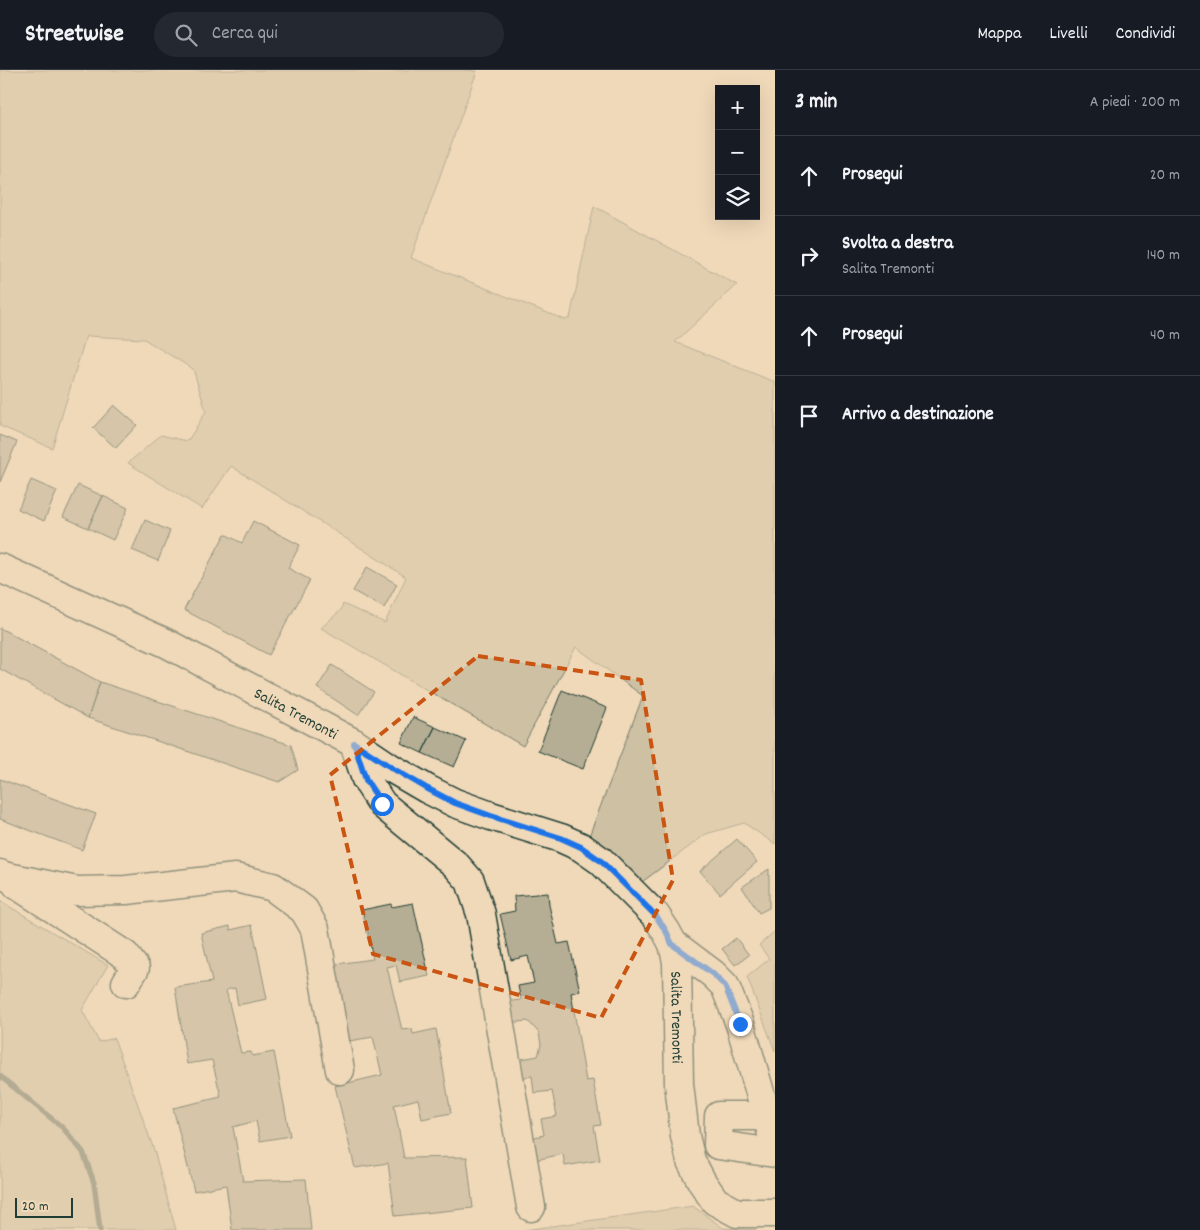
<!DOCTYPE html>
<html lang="it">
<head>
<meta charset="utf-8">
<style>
	body { margin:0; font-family:Dekko,sans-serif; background:#242831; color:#f1f3f6 }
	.controls { position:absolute; right:15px; top:15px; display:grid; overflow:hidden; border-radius:0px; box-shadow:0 5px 20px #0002 }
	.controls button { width:45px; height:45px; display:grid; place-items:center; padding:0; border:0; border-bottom:1px solid #363941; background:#171b24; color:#f1f3f6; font:25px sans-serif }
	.scale { position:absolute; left:15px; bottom:12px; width:58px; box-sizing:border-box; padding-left:5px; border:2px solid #1f3d34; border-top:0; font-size:14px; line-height:18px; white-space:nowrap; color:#1f3d34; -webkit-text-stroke:4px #f0d9b9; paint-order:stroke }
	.stop { position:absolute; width:15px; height:15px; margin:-11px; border:4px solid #1a73e8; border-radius:50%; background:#fff }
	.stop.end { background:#1a73e8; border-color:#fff; box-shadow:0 1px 5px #0008 }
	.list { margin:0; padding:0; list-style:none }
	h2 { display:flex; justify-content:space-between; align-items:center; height:65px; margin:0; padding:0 20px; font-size:21px }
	h2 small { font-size:16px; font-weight:400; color:#9ea1a6 }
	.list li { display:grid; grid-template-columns:32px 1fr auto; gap:15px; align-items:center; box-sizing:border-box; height:80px; padding:0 20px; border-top:1px solid #363941 }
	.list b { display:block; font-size:19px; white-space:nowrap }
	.list p { margin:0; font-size:16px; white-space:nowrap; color:#9ea1a6 }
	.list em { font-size:16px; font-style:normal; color:#9ea1a6 }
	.icon { flex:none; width:28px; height:28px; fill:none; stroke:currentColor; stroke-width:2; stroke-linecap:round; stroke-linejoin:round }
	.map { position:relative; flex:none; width:775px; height:1160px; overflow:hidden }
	header { display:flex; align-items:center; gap:30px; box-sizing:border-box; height:70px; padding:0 25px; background:#171b24; border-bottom:1px solid #363941 }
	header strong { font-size:24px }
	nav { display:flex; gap:28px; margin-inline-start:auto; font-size:18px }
	.search { width:350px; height:45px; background:#242831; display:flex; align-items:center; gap:12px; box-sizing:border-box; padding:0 18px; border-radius:28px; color:#9ea1a6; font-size:19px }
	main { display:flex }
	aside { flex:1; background:#171b24 }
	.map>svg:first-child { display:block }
</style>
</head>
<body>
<header>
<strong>Streetwise</strong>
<div class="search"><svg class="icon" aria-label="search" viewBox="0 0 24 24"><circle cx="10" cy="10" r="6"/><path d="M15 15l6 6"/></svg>Cerca qui</div>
<nav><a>Mappa</a><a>Livelli</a><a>Condividi</a></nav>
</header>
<main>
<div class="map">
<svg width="775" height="1160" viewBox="0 0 775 1160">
	<rect width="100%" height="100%" fill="#f0d9b9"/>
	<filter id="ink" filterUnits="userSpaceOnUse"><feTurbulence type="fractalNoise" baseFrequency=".02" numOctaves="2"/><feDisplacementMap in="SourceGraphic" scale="10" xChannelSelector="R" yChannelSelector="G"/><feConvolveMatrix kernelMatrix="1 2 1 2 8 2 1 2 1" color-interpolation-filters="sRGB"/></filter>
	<g filter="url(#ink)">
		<path fill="#cec0a3" stroke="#767e6c" d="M0 0H461L477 1 411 188 565 250 570 248 594 136 737 215 675 272 775 312V774L744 753 706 764 634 818 586 774 643 626 576 577 523 676 321 558 341 540 343 534 385 553 406 507 336 462 231 396 202 439 128 393 161 365 187 371 191 366 206 341 193 299 144 269 86 266 52 378 0 356Z
			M0 831 108 895 82 940 99 972 114 968 154 1080 176 1160H0Z
			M775 861V981L747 907 769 889 759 875Z
			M693 1136 723 1158 756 1160H524Z"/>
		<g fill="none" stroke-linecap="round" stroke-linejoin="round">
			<path stroke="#6b7564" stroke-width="5.5" d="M0 1006 63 1058 83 1082 94 1113 100 1160"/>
		</g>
		<path fill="#b5ae94" stroke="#1f3d34" d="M114 335 137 355 116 378 93 358Z
			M0 365 17 372 0 412Z
			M31 410 57 421 44 451 18 439Z
			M78 415 103 426 88 458 63 447Z
			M103 426 128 438 113 470 88 458Z
			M145 450 170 461 158 491 132 480Z
			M253 451 300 475 288 498 310 510 269 585 184 540 225 464 242 473Z
			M367 497 397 514 384 538 353 521Z
			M0 558 100 612 88 648 0 599Z
			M332 595 374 622 358 645 317 618Z
			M100 612 291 675 298 700 279 712 88 648Z
			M562 620 607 638 583 699 538 681Z
			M413 647 435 657 422 683 401 673Z
			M435 657 466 671 454 697 422 683Z
			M0 709 96 744 82 780 0 749Z
			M737 769 757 792 720 824 700 801Z
			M769 799V838L759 843 742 817Z
			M548 823 549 835 558 874 569 872 580 921 571 923 586 1011 593 1010 601 1055 594 1056 600 1090 565 1096 563 1084 535 1090 530 1068 544 1065 541 1049 557 1046 552 1021 534 1023 532 1006 519 1008 516 990 538 986 541 975 539 963 528 951 507 953 504 932 521 930 518 916 534 913 528 886 511 890 500 844 515 841 514 826Z
			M413 833 429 906 400 912 396 895 387 897 402 960 412 959 413 964 436 959 451 1043 422 1049 418 1029 394 1035 404 1088 467 1087 473 1138 395 1146 388 1093 355 1098 335 1016 382 1005 373 967 349 971 336 894 373 889 362 840 391 834 392 837Z
			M252 855 267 929 238 935 235 918 226 920 241 983 251 982 252 986 274 982 290 1066 260 1071 256 1051 233 1057 243 1111 306 1109 311 1160H232L226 1115 194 1121 173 1038 221 1027 212 990 187 994 175 917 212 912 201 863 230 856V860Z
			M736 868 749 885 735 895 722 879Z"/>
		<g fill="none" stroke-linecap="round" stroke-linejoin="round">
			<defs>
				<g id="minor">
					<path id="s1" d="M0 498 166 573 354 673 391 698 427 719 455 733 491 746 561 768 581 777 601 791 656 846 666 861 673 874 677 892 679 1014 685 1066 691 1091 702 1112 715 1131 737 1143H775"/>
					<path d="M354 673 366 709 382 734 456 795 470 811 481 844 531 1137"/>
					<path d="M0 804 3 806 77 821 126 820 236 808 273 817 304 840 315 859 340 1000"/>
					<path d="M17 815 125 885 135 898 126 913"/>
					<path d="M673 874 713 904 725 916 740 954 775 1074"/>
					<path d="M767 1046H719L718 1075 775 1083"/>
				</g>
			</defs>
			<use href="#minor" stroke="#1f3d34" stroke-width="31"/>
			<use href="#minor" stroke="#f0d9b9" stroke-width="28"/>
		</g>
	</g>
	<g fill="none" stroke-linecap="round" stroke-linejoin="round" filter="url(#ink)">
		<path stroke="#1a73e8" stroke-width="6" d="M382 734 366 710 354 673 392 698 428 719 455 733 491 746 561 768 581 777 601 791 656 846 666 861 672 874 713 904 725 916 740 954"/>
	</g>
	<path d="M0 0H775V1160H0ZM478 586 641 610 673 810 601 948 373 884 330 705Z" fill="#f0d9b9" fill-opacity=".55" fill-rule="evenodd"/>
	<path fill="none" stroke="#ca5512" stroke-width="4" stroke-dasharray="10 6" stroke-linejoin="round" d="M478 586 641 610 673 810 601 948 373 884 330 705Z"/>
	<g text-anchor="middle" stroke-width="4" stroke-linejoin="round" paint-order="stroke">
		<g font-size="16" fill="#1f3d34" stroke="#f0d9b9">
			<text dy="6" stroke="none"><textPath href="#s1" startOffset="330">Salita Tremonti</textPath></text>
			<text dy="6" stroke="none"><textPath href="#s1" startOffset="855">Salita Tremonti</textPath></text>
		</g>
	</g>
</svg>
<div class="controls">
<button>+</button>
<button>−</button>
<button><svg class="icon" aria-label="layers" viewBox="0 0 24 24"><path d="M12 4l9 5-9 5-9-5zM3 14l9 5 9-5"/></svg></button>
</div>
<div class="scale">20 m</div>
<div class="stop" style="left:382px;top:734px"></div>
<div class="stop end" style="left:740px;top:954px"></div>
</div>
<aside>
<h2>3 min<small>A piedi · 200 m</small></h2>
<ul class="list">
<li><svg class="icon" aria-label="ahead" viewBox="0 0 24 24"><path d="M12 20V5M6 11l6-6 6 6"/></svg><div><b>Prosegui</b></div><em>20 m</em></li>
<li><svg class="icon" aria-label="right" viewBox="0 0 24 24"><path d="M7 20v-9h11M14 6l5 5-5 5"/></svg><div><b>Svolta a destra</b><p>Salita Tremonti</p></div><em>140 m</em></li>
<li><svg class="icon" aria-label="ahead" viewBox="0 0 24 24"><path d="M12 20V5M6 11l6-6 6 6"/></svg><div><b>Prosegui</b></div><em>40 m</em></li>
<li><svg class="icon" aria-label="arrive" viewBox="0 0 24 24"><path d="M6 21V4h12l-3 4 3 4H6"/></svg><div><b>Arrivo a destinazione</b></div></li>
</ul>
</aside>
</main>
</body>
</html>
